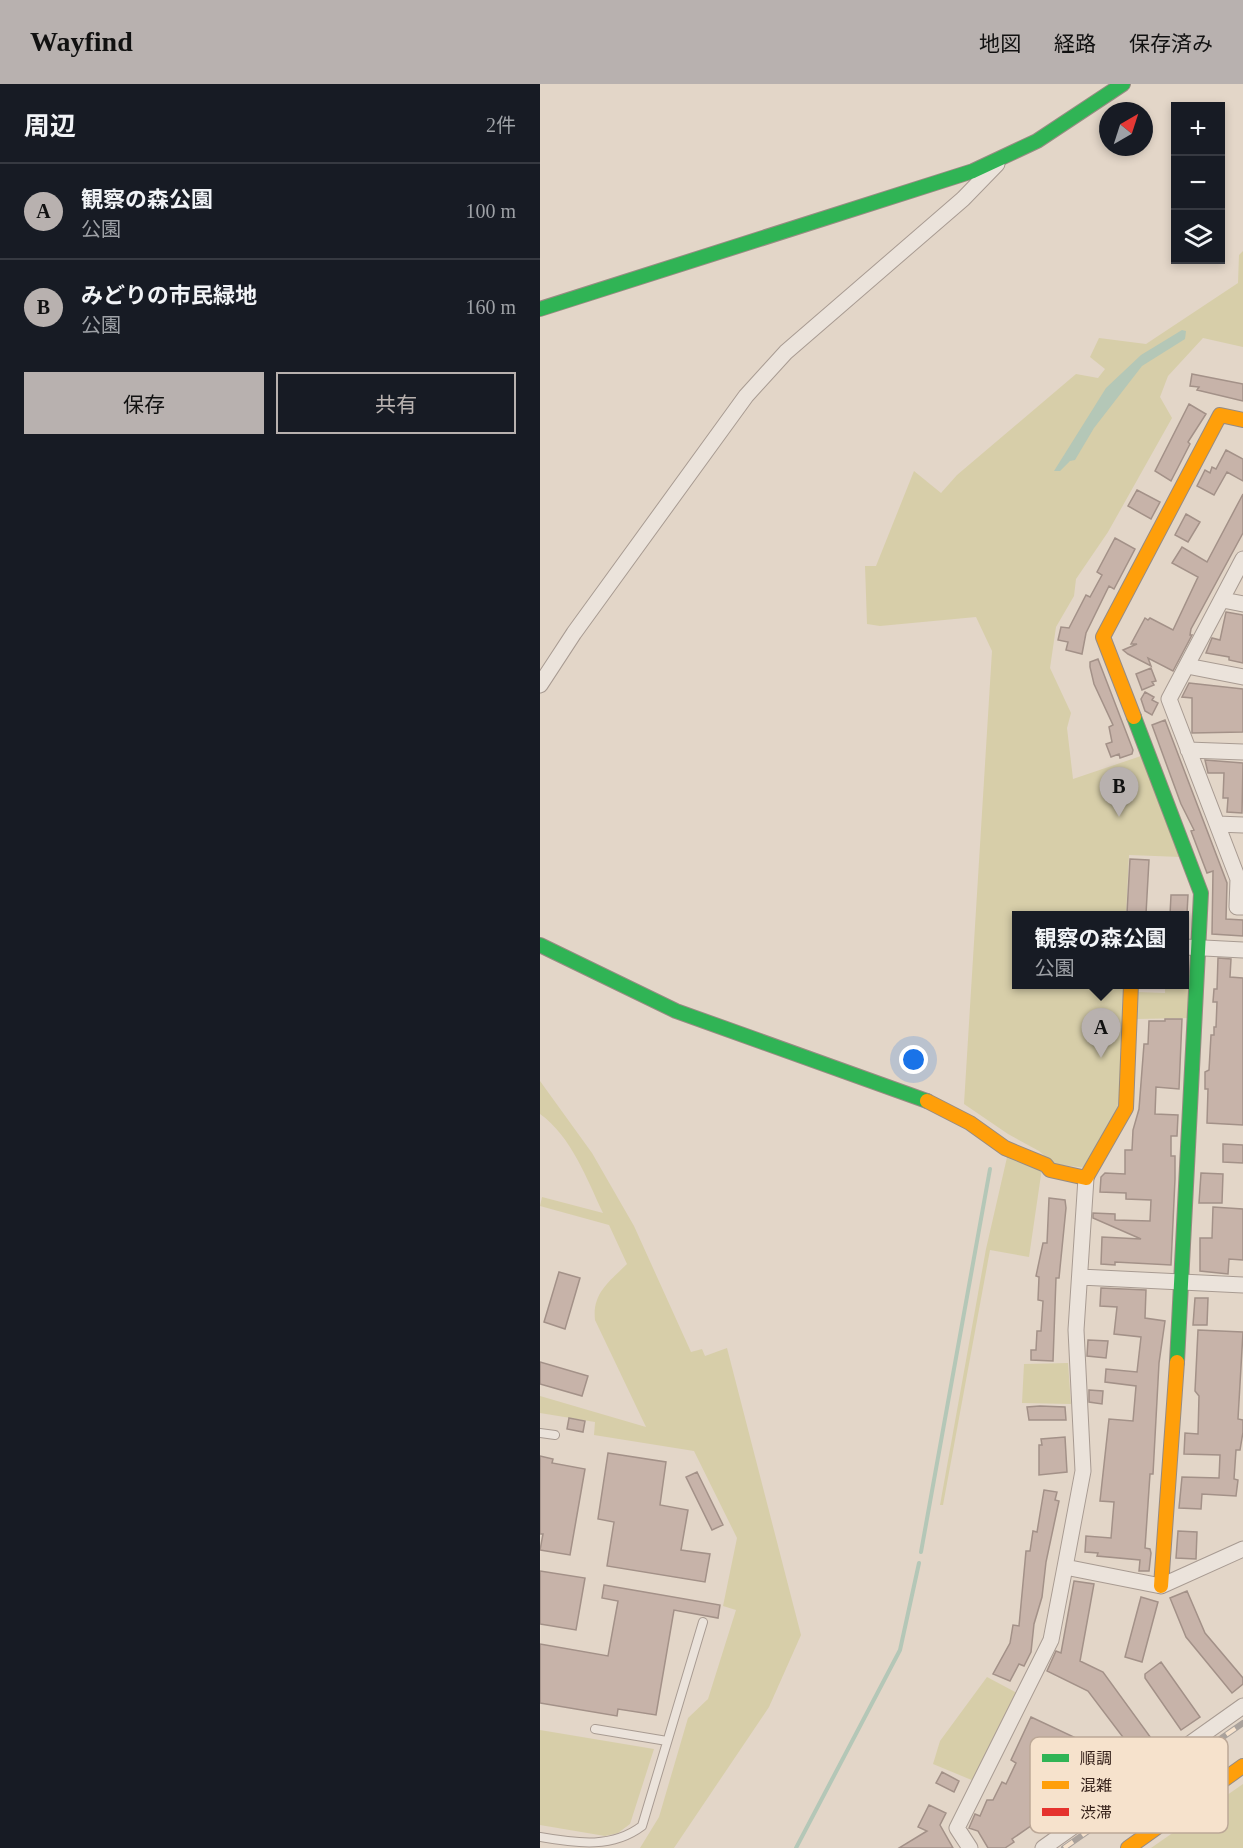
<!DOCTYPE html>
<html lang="ja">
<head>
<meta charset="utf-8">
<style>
	body { margin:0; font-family:"Times New Roman","Noto Sans JP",serif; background:#20242c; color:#f1f3f6 }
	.controls { position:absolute; right:18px; top:18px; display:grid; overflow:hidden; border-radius:0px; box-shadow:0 3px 9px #0003 }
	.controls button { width:54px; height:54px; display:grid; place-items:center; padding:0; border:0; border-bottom:2px solid #363941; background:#171b24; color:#f1f3f6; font:30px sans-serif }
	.compass { position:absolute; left:559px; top:18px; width:54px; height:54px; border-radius:50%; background:#171b24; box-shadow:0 3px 9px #0003; rotate:39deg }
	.you { position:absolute; left:374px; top:976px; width:21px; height:21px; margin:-15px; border:4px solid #fff; border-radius:50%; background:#1a73e8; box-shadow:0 0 0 9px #1a73e833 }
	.badge { display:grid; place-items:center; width:39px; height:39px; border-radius:50%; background:#b8b1af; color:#111; font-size:20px; font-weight:700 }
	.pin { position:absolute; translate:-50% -50px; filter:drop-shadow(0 2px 3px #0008) }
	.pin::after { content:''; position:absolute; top:32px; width:21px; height:18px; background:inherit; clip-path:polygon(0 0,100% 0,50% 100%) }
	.popup { position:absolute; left:472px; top:827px; width:177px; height:78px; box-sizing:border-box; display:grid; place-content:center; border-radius:0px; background:#171b24; filter:drop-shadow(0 2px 4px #0005); font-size:20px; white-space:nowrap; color:#9ea1a6 }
	.popup b { font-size:22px; color:#f1f3f6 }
	.popup::after { content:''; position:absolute; left:50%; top:100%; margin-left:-12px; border:12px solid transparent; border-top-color:#171b24 }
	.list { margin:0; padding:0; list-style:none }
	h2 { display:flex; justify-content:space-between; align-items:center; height:78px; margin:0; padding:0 24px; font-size:26px }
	h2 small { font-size:20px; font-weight:400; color:#9ea1a6 }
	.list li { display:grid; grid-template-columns:39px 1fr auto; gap:18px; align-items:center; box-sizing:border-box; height:96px; padding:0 24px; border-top:2px solid #363941 }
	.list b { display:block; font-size:22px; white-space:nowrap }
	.list p { margin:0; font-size:20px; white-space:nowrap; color:#9ea1a6 }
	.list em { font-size:20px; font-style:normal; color:#9ea1a6 }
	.actions { display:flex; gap:12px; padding:18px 24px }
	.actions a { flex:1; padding:14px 0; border:2px solid #b8b1af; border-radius:0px; text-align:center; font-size:21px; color:#b8b1af }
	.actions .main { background:#b8b1af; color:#111 }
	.icon { flex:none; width:33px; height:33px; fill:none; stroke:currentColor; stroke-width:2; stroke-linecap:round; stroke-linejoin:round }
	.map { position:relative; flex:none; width:703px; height:1764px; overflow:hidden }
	header { display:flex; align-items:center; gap:36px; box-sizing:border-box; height:84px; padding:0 30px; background:#b8b1af; color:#111 }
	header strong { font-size:28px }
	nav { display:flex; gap:33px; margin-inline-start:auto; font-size:21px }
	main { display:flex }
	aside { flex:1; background:#171b24 }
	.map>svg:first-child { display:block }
</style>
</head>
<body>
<header>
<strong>Wayfind</strong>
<nav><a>地図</a><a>経路</a><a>保存済み</a></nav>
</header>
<main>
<aside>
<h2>周辺<small>2件</small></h2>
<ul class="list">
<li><span class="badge">A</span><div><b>観察の森公園</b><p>公園</p></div><em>100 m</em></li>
<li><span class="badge">B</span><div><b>みどりの市民緑地</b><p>公園</p></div><em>160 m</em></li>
</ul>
<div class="actions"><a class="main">保存</a><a>共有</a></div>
</aside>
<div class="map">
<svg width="703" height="1764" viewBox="0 0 703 1764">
	<rect width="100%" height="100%" fill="#e3d6c8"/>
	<path fill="#d7cea9" d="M703 167V263L663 254 628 292 620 313 632 334 568 448 536 495 534 512 516 543 510 584 531 629 527 644 533 695 601 672 641 773 589 771 586 831 477 832V900L583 901 579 1022 546 1084 514 1080 499 1067 468 1050 424 1020 452 567 436 533 340 542 327 540 325 482H336L374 387 401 409 417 391 536 290 558 294 565 285 550 273 559 254 606 260 698 199 699 171Z
		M625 903 649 904 648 934 596 935 597 908 625 909Z
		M0 997 52 1069 94 1142 151 1268 162 1265 165 1272 187 1264 261 1551 229 1623 134 1764H100L119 1733 148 1634 168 1615 196 1526 183 1522 197 1454 154 1367 54 1351 55 1338 0 1329V1312L106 1343 55 1236C52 1209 70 1197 87 1180L69 1141 0 1122 2 1113 63 1129C47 1095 31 1052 0 1030Z
		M468 1069 502 1084 489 1173 450 1166 403 1421H400L446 1165Z
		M528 1279 531 1320 482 1319 484 1280Z
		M447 1593 477 1609 434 1697 393 1680 400 1657Z
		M0 1646 114 1665 90 1740 78 1749 65 1752 0 1741Z
		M703 1700V1764H611Z"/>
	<path fill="#b4c7b7" d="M642 246 646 247 645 255 602 282 554 344 535 376 530 377 520 387H514L566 304 601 271Z"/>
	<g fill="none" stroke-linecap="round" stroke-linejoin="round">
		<path stroke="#b4c7b7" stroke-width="4" d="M381 1468 450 1085
			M256 1764 360 1566 379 1479"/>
	</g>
	<path fill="#c7b3a9" stroke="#a39188" stroke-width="1.5" d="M652 290 703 300V317L657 306 659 303 650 302Z
		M649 320 666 330 648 358 650 360 631 397 615 387Z
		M686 366 703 375V397L687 388 674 411 657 402 665 386 670 389 672 383 676 385Z
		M597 406 620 418 611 435 588 422Z
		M703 410V449L651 545 650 551H652L633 587 608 574 611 582 588 570 583 566 597 560H591L605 534 608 536 610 534 633 546 658 493 632 479 642 463 667 478Z
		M646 430 660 438 648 458 635 451Z
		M575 454 595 465 574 505 569 502 546 549 542 570 526 566 528 558 518 556 521 543 529 544 546 511 550 513 562 491 557 488Z
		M686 528 703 531V579L689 576V573L666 569 672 554 680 556Z
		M558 575 593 666 592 670 580 674 579 670 571 673 566 660 572 658 569 643 573 641 554 600 550 583V578Z
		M611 584 616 597 612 598 614 601 602 606 596 590Z
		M649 599 703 605V648L652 649V614L642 613Z
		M605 608 614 613 612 616 618 619 612 631 605 627 601 615Z
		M625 636 687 799 686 835 703 836V852L672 850 673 787 667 789 651 747 654 746 641 720 612 641Z
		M665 676 703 679 702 729 687 728 688 714H683L684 689H668Z
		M590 775 609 776 606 830 587 829Z
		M631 811H648L646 848 645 831H630Z
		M678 874 691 875 690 893 703 894V1041L667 1039 668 1005H665V988L669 986 671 951H674V943H676L677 918H673L674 905H677Z
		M625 935H642L639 1005 616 1003 615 1030 638 1031 637 1052H631V1072H635V1095L631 1181 575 1178V1181L561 1180 562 1153 601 1155 553 1134V1129L575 1130V1136L610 1137 611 1116 586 1115V1109L560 1108 561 1093 565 1089 585 1090V1066H592L593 1046 599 1025 604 960H608L609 937H625Z
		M683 1060 703 1061V1079L683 1078Z
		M661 1089 683 1090 682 1119H659Z
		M509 1114 525 1116 526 1124 519 1194H516L513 1277 491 1276V1266H496L497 1247H501L503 1217 498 1216 499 1193 496 1192 503 1159H507Z
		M673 1123 703 1125V1176L689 1175 688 1190 660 1187V1154H672Z
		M19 1188 40 1194 25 1245 4 1238Z
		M561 1204 606 1206 605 1234 625 1237 619 1279 613 1390H610L605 1464 610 1465 611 1469 609 1487H599L600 1476 557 1472 558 1469 545 1468 546 1452 571 1454 574 1418 560 1417 569 1335 593 1337 596 1302 565 1298 566 1285 597 1288 601 1253 574 1250 577 1223 560 1222Z
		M655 1214H668L667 1241H653Z
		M658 1246 703 1248 698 1335 703 1336V1348L700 1366H696L694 1395 698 1396 696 1412 662 1410 661 1425 639 1424 642 1393 679 1394 680 1371 644 1370 645 1349 658 1350 659 1312 655 1307Z
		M548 1256 568 1257 566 1274 547 1272Z
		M0 1278 48 1292 42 1312 0 1300Z
		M549 1306 563 1307 562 1320 549 1318Z
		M500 1322 525 1323 526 1336H489L487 1323Z
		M29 1334 45 1337 43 1348 27 1345Z
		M525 1353 527 1388 499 1391V1361H502L501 1355Z
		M68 1369 126 1378 120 1421 148 1426 141 1466 170 1470 165 1498 67 1482 74 1438 58 1435Z
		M0 1372 13 1375 12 1379 45 1385 30 1471 0 1466 3 1450H0Z
		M157 1388 183 1441 172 1446 146 1393Z
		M504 1406 517 1408 515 1416 519 1417 506 1478 502 1513 494 1540 491 1568 484 1582 479 1580 470 1597 453 1590 470 1559 473 1541 479 1542 486 1467H490L493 1447 497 1448Z
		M638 1447 657 1448 656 1475 636 1474Z
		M0 1487 45 1494 36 1546 0 1540Z
		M534 1497 554 1500 540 1577 563 1588 619 1665 601 1677 548 1607 507 1587 516 1567 521 1569Z
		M64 1501 180 1521 178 1534 134 1526 116 1631 78 1625 77 1632 0 1619V1560L68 1572 78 1517 62 1514Z
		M647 1507 665 1549 703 1594V1600L692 1609 646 1553 630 1514Z
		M601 1513 618 1518 602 1578 585 1573Z
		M621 1578 660 1633 641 1646 605 1594V1590Z
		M491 1633 536 1654 566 1696 557 1703 553 1698 550 1700 543 1691 530 1707 539 1720 519 1734 509 1719 491 1732 495 1739 472 1755 474 1758 465 1764H448L438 1747 429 1744 435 1730 440 1732 447 1716H453L462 1698 466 1700 476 1679 471 1676Z
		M402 1688 419 1697 414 1708 396 1699Z
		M389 1721 406 1729 400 1741 413 1764H359L387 1747 378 1743Z"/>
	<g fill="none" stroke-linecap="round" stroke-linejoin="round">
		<defs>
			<path id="lane" d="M0 1349 15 1351
				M55 1645 127 1657
				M0 1753C39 1760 73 1764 102 1742L163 1538"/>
			<path id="street" d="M703 475 629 615 698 795 697 823H703
				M683 516 703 520
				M647 582 703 593
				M0 601 34 549 206 312 246 268 423 115 457 80
				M648 666 703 668
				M677 740 703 741
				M645 863 703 866
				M540 1193 703 1201
				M525 1483 621 1502 703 1465
				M430 1764 417 1744 511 1556 525 1483 543 1387 536 1246 546 1094
				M503 1764 703 1622"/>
			<path id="fast" d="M0 225 433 87 497 57 583 0
				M594 633 661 809 637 1278
				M0 861 136 927 387 1017"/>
			<path id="slow" d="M594 633 563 553 680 331 703 336
				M387 1017 430 1039 465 1064 506 1081 510 1086 546 1094 586 1024 591 900
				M621 1502 637 1278
				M588 1764 703 1682"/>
		</defs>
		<use href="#lane" stroke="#a89b92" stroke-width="10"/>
		<use href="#street" stroke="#a89b92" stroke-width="17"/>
		<use href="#fast" stroke="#978b82" stroke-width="16"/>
		<use href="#slow" stroke="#978b82" stroke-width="16"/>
		<use href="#lane" stroke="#ebe3db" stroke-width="8"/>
		<use href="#street" stroke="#ebe3db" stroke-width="15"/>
		<use href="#fast" stroke="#30b455" stroke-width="14"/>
		<use href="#slow" stroke="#ff9f0a" stroke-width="14"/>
		<defs>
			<path id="rail" d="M524 1764 703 1639"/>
		</defs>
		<use href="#rail" stroke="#aaa29c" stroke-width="6"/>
		<use href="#rail" stroke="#f6e2cc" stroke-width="4" stroke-dasharray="11" stroke-linecap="butt"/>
	</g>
	<rect x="490" y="1653" width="198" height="96" rx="9" fill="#f6e2cc" stroke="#bca897" stroke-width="1.5"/>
	<rect x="502" y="1670" width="27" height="8" fill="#30b455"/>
	<rect x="502" y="1697" width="27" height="8" fill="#ff9f0a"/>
	<rect x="502" y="1724" width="27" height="8" fill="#e5322d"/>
	<g font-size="16" fill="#36221b">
		<text x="540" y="1680">順調</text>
		<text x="540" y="1707">混雑</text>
		<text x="540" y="1734">渋滞</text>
	</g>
</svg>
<div class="controls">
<button>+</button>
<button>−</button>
<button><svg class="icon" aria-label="layers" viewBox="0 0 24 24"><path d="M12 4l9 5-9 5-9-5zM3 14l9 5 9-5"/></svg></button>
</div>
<svg class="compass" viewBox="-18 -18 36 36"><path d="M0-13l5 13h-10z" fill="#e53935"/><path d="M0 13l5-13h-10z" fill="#9ea1a6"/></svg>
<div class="you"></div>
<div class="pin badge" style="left:561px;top:974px">A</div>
<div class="popup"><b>観察の森公園</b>公園</div>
<div class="pin badge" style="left:579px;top:733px">B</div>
</div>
</main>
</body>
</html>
